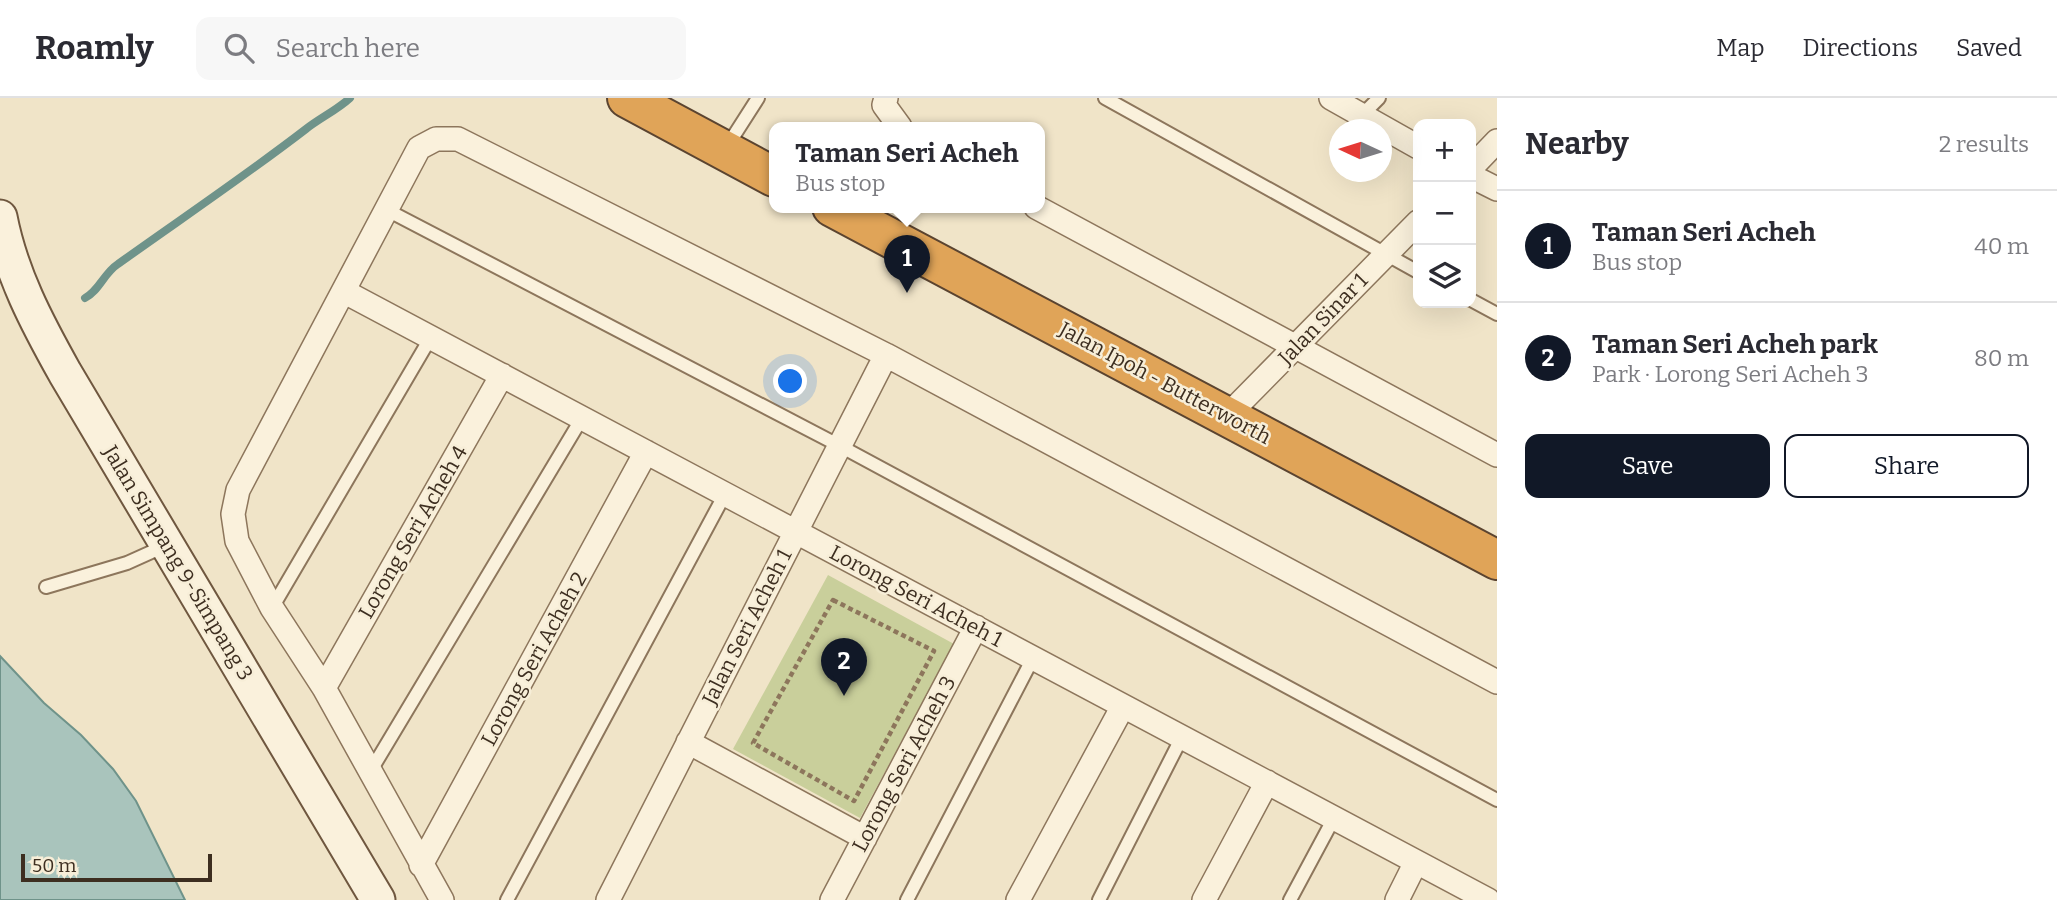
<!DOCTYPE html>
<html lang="en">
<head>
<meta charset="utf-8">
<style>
	body { margin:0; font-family:Bitter,serif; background:#f7f7f7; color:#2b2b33 }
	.controls { position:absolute; right:21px; top:21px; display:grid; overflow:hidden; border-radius:14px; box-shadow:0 7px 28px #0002 }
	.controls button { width:63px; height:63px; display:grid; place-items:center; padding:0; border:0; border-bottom:2px solid #e1e1e2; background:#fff; color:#2b2b33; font:35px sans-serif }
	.compass { position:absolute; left:1329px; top:21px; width:63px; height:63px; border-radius:50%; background:#fff; box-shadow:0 7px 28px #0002; rotate:274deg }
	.scale { position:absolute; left:21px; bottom:18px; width:191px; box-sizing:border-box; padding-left:7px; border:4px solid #3d2e20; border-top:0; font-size:19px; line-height:24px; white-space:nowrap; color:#3d2e20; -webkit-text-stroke:5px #f7eed8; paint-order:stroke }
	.you { position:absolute; left:791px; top:284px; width:24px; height:24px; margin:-18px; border:5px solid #fff; border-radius:50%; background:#1a73e8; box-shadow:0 0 0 10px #1a73e833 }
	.badge { display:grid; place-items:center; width:46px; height:46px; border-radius:50%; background:#111827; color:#fff; font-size:23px; font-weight:700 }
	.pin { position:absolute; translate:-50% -58px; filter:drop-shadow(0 2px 4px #0008) }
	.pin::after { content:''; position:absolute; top:37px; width:24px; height:21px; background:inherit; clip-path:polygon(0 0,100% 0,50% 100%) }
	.popup { position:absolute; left:769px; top:24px; width:276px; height:91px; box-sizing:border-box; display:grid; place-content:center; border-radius:14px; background:#fff; filter:drop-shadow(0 2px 5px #0005); font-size:23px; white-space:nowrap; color:#7c7c81 }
	.popup b { font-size:26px; color:#2b2b33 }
	.popup::after { content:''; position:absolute; left:50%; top:100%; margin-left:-14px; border:14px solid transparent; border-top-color:#fff }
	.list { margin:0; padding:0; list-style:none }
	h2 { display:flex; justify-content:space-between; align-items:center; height:91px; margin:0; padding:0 28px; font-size:30px }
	h2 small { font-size:23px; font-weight:400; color:#7c7c81 }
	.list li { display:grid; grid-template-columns:46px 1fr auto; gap:21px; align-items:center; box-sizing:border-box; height:112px; padding:0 28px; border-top:2px solid #e1e1e2 }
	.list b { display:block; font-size:26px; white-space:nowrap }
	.list p { margin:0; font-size:23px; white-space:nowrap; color:#7c7c81 }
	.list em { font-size:23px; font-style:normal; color:#7c7c81 }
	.actions { display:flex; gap:14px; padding:21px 28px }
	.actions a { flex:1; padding:16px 0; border:2px solid #111827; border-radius:14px; text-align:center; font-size:24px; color:#111827 }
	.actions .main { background:#111827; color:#fff }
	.icon { flex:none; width:38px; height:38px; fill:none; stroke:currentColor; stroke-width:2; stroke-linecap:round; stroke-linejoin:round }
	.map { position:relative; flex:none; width:1497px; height:802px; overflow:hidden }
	header { display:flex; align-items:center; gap:42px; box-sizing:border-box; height:98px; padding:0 35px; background:#fff; border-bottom:2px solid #e1e1e2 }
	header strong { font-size:33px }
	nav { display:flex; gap:38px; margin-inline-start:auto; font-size:24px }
	.search { width:490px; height:63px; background:#f7f7f7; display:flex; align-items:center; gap:18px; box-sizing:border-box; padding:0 24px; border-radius:14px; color:#7c7c81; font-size:26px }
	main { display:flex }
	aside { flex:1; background:#fff }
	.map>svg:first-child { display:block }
</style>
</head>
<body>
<header>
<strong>Roamly</strong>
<div class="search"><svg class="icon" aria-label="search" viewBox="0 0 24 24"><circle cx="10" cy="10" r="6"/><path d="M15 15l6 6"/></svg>Search here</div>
<nav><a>Map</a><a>Directions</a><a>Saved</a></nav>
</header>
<main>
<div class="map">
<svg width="1497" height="802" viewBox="0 0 1497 802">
	<rect width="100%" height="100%" fill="#f0e4c8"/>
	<path fill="#c9cf9b" d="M828 477 954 546 860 720 733 651Z"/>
	<path fill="#a9c4bc" stroke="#6f938a" stroke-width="2" d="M0 558 44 605 81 637 113 671 136 703 185 802H0Z"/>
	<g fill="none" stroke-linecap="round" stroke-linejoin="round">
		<path stroke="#6f938a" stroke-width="8" d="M85 200C99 193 104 175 118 166 181 121 245 78 306 31 320 20 337 12 350 0"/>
		<defs>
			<path id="lane" d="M1105 0 1418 174
				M1362 17 1379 0
				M726 50 758 0
				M387 112 840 348 1497 702
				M1471 202 1497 216
				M46 489 127 465 167 447
				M272 510 431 239
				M370 674 582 320
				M507 802 725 396
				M907 802 1033 560
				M1099 802 1182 639
				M1290 802 1334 720"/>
			<path id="street" d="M886 0 884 7 900 29
				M1331 0 1418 49
				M1471 70 1497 43
				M1471 78 1497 91
				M1036 109 1497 357
				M345 194 1488 802
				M1227 318 1418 124
				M324 590 502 277
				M688 644 865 740
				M421 767 646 354
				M442 802 324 590 272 510 237 443 233 416 238 392 419 50 436 41H458L886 257 1497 584
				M608 802 886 257
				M832 802 976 529
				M1018 802 1123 608
				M1204 802 1267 684
				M1397 802 1416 764"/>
			<path id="secondary" d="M0 119C11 176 37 225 65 275L378 802"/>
			<path id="highway" d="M627 0 774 79
				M832 109 1497 462"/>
		</defs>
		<use href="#lane" stroke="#8d765c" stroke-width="16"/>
		<use href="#street" stroke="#8d765c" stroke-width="26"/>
		<use href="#secondary" stroke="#6f573f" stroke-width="37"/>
		<use href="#highway" stroke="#5b4430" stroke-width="42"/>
		<path stroke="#8d765c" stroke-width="4.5" stroke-dasharray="5 3.5" stroke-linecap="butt" d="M833 502 934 553 854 703 753 645Z"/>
		<use href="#lane" stroke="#faf1dc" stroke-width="12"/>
		<use href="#street" stroke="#faf1dc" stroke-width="23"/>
		<use href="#secondary" stroke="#faf1dc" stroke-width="33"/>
		<use href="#highway" stroke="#e0a458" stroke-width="38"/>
	</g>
	<g text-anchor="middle" stroke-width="5" stroke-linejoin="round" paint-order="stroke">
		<g font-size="21" fill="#3d2e20" stroke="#f7eed8">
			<text transform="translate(1323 221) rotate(-46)" y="7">Jalan Sinar 1</text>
			<text transform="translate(1165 285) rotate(28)" y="7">Jalan Ipoh - Butterworth</text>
			<text transform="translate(413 434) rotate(-60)" y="7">Lorong Seri Acheh 4</text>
			<text transform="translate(178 465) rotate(59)" y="7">Jalan Simpang 9-Simpang 3</text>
			<text transform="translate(916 498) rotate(28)" y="7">Lorong Seri Acheh 1</text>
			<text transform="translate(747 529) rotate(-63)" y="7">Jalan Seri Acheh 1</text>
			<text transform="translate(534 561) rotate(-61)" y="7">Lorong Seri Acheh 2</text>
			<text transform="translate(904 666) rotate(-62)" y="7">Lorong Seri Acheh 3</text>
		</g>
	</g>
</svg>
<div class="controls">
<button>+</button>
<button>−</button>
<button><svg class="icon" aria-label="layers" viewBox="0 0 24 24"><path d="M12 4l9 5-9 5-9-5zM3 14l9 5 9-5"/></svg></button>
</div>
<svg class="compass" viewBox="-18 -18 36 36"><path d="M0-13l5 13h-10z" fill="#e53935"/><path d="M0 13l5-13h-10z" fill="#7c7c81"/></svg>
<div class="scale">50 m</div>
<div class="you"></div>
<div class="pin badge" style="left:907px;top:195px">1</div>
<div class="popup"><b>Taman Seri Acheh</b>Bus stop</div>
<div class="pin badge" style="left:844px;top:598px">2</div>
</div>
<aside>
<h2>Nearby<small>2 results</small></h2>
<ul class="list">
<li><span class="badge">1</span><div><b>Taman Seri Acheh</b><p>Bus stop</p></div><em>40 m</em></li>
<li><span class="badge">2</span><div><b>Taman Seri Acheh park</b><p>Park · Lorong Seri Acheh 3</p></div><em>80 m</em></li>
</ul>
<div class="actions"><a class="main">Save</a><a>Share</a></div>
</aside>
</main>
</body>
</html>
